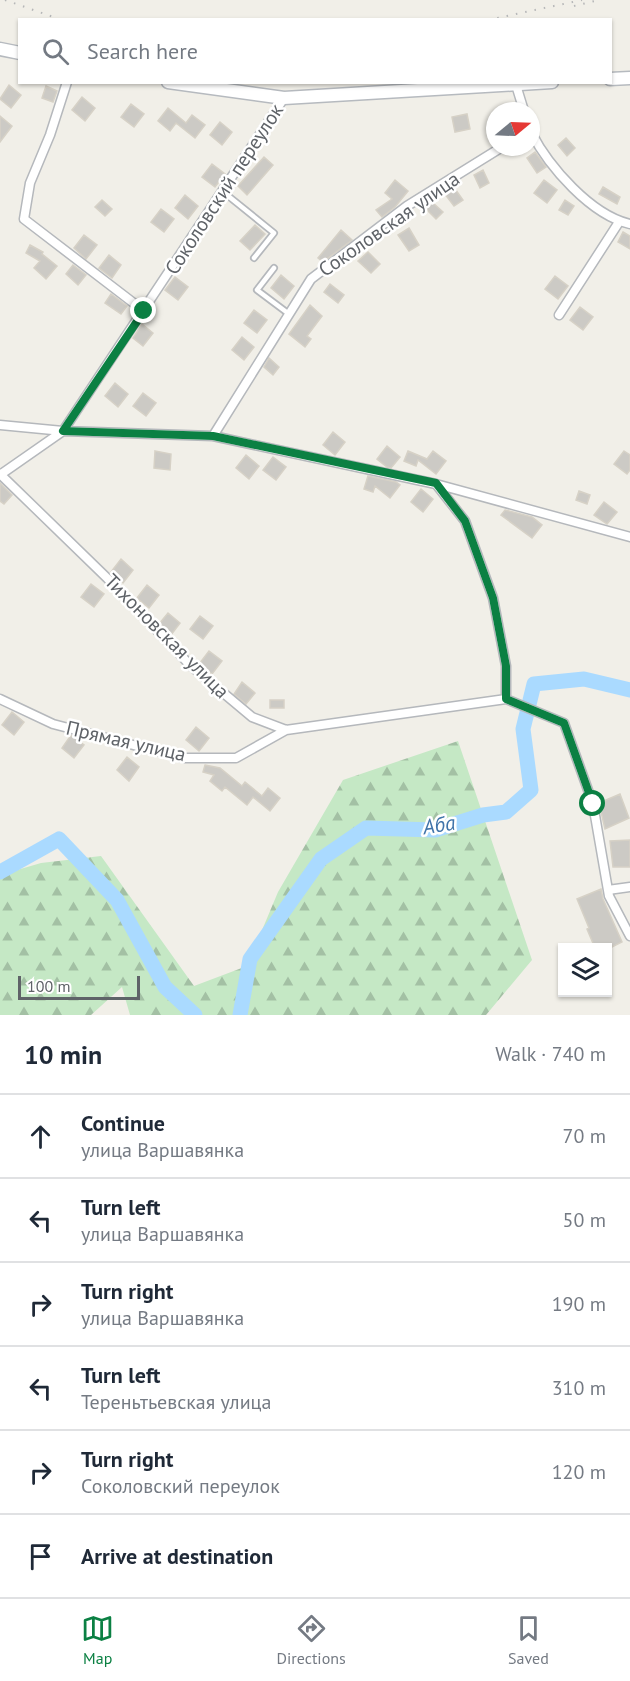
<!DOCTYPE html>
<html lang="en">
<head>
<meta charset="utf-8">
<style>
	body { margin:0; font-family:"PT Sans",sans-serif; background:#f6f6f7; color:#1f2937 }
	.controls { position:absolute; right:18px; bottom:18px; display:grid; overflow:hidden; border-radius:0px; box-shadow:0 2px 4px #0004 }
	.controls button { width:54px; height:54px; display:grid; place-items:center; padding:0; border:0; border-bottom:2px solid #e0e1e3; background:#fff; color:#1f2937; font:30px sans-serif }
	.compass { position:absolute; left:486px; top:102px; width:54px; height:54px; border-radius:50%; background:#fff; box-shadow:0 2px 4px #0004; rotate:71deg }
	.scale { position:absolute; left:18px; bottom:15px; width:122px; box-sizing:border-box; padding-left:6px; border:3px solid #5f6368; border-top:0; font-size:16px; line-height:21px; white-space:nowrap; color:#5f6368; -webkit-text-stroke:4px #fff; paint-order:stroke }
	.stop { position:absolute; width:18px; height:18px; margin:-14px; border:4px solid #0b8043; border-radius:50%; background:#fff }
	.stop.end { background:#0b8043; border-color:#fff; box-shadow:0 2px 6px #0008 }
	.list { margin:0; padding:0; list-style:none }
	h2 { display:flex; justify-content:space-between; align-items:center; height:78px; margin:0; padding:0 24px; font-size:26px }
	h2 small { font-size:20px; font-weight:400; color:#747a83 }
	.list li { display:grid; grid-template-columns:39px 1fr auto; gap:18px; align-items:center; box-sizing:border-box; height:84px; padding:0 24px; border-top:2px solid #e0e1e3 }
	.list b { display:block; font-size:22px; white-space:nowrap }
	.list p { margin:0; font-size:20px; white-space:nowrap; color:#747a83 }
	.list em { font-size:20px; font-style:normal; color:#747a83 }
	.icon { flex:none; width:33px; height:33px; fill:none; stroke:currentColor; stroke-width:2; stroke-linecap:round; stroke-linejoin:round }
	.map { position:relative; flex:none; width:630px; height:1015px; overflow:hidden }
	.search { position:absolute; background:#fff; box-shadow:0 2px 4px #0004; left:18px; right:18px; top:18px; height:66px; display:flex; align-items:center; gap:15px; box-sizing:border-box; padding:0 21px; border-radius:0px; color:#747a83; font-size:22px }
	.sheet { height:582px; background:#fff }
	nav { display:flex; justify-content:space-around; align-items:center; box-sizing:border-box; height:84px; border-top:2px solid #e0e1e3; background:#fff; font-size:16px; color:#747a83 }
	nav a { display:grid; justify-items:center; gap:3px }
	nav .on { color:#0b8043 }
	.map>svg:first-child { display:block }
</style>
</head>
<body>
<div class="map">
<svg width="630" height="1015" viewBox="0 0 630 1015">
	<defs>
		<pattern id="forest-firs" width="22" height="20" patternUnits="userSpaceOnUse" patternTransform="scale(1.5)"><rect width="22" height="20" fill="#c5e8c5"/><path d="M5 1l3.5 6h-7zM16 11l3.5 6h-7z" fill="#a3c0a4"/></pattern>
	</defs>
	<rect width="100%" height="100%" fill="#f1efe8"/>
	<path fill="url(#forest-firs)" d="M458 741 532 960 486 1015H130L122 987 91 1015H0V875L41 863 101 856 194 986 247 966 278 892 343 780Z"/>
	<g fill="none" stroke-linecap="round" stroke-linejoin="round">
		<path stroke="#aadaff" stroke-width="15" d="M0 872 59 839 117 900 165 987 195 1015
			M240 1015 250 959 321 859 366 828 435 830 483 815 506 812 531 790 523 729 534 684 584 679 630 690"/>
	</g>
	<path fill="#cccac5" stroke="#d6d1c6" stroke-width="1.5" d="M9 85 21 95 11 108 0 99Z
		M46 86 57 91 53 102 42 98Z
		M82 97 95 108 85 121 72 110Z
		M131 104 144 114 134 127 121 117Z
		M168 108 186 123 192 115 205 125 195 138 176 123 170 131 158 121Z
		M467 114 470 129 455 132 452 117Z
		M0 116 12 126 0 142Z
		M220 122 232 132 222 145 210 135Z
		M566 138 575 148 567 156 558 145Z
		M535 152 546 167 537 173 527 158Z
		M264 157 273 165 247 195 238 186Z
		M212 164 225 174 215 187 202 177Z
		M483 170 489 183 480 188 474 175Z
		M395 180 408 191 395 207 382 217 376 210 392 199 385 193Z
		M544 180 557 190 547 203 534 193Z
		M453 186 463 200 454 206 444 193Z
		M603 187 620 197 617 204 599 194Z
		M185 195 198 206 188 219 175 208Z
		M102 200 112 209 105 216 95 207Z
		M565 200 574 206 568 215 559 210Z
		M432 202 443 212 436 219 426 209Z
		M161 209 174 219 164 232 151 222Z
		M255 225 265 234 250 250 240 241Z
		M409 228 419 245 409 251 398 235Z
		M341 230 352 240 323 262 318 258Z
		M623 232 630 236V249L618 242Z
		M84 235 97 245 86 259 74 248Z
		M30 245 43 252 42 254 57 266 46 279 34 268 40 261 26 253Z
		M368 252 380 264 371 273 358 261Z
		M109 255 121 265 112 278 99 268Z
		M73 265 86 275 78 285 66 274Z
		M281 275 294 286 284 299 271 288Z
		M555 276 568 286 558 299 545 289Z
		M175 277 188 287 178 300 165 290Z
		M330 284 344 295 338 303 324 292Z
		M111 294 127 306 121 314 105 303Z
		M310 305 322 316 307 336 311 339 305 347 289 334Z
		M580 307 593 317 583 330 570 320Z
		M254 310 267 320 257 333 244 323Z
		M142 324 153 333 143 346 133 338Z
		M242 337 254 347 244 360 232 350Z
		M269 358 279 367 273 375 264 367Z
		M115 383 128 394 118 407 105 396Z
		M143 393 156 403 146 416 133 406Z
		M333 432 345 442 335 455 323 445Z
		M387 446 400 457 391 468 387 467 377 459Z
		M155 451 171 454 170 470 154 468Z
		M408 451 427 459 433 451 446 461 436 474 418 460 416 466 404 461Z
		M624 451 630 455V470L627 474 614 464Z
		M246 455 259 466 249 479 236 468Z
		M273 457 286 467 276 480 263 470Z
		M368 476 396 482 400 485 390 498 375 486 373 492 364 489Z
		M0 483 12 495 4 504 0 501Z
		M421 489 433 499 423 512 411 502Z
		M579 491 590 495 587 504 576 500Z
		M604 502 617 512 607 524 594 515Z
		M505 510 532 517 542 525 532 538 501 515Z
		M121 559 133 570 123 583 111 572Z
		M91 584 104 594 94 607 81 597Z
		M147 585 159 595 149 608 137 598Z
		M168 613 180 623 171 635 159 624Z
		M200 616 213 626 203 639 190 629Z
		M209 651 222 661 212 674 199 664Z
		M242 682 255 693 246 704 234 694Z
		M270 700H284V708H270Z
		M12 712 24 722 14 735 2 725Z
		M196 727 209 738 199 751 186 740Z
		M71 735 84 745 74 758 62 748Z
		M127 757 139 767 129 781 117 770Z
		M205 765 220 768 242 786 245 782 262 796 268 788 280 798 270 811 253 797 247 805 225 787 222 791 210 781 214 775 203 772Z
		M620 794 629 818 605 829 599 803Z
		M630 840V867H613L610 841Z
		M601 889 603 899 622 942 610 948H595L587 929 589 928 577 899Z"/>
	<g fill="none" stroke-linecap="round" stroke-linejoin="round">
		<defs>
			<path id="lane" d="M222 191 274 233 254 258
				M274 268 257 290 289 314"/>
			<path id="street" d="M67 82 50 135 30 183 24 219 144 311
				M516 85 524 111
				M531 132C549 167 591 215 630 224
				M559 315 619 222
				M0 425 63 431 213 436 436 484 630 537
				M213 436 311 279 407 206 502 147
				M0 474 107 578 190 665 252 717 286 730 506 699
				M0 475 63 431 284 98
				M436 484 465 521 493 598 506 666V699L564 723 593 804 609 896 630 936
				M0 699 53 724 183 758H236L286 730
				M608 890 630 887"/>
			<path id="secondary" d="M0 49 20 53
				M610 79 630 78
				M168 82 284 98 552 82"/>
		</defs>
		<use href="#lane" stroke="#b5b8bc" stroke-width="8"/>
		<use href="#street" stroke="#b5b8bc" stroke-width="11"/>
		<use href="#secondary" stroke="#b6babf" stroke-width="15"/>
		<use href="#lane" stroke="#fff" stroke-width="4.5"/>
		<use href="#street" stroke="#fff" stroke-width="8"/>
		<use href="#secondary" stroke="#fff" stroke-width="12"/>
		<path stroke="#b6b7b8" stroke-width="2" stroke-dasharray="1.5 8" stroke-linecap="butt" d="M5 0 62 20
			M574 6 599 0
			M488 20 582 0"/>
	</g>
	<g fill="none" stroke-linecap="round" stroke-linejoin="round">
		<path stroke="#0b8043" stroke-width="8" d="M144 311 63 431 213 436 436 483 465 521 493 598 506 666V699L564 723 593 804"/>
	</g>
	<g text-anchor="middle" stroke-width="5" stroke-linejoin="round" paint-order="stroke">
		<g font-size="20" fill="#5f6368" stroke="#fff">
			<text transform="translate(224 189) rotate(-57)" y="7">Соколовский переулок</text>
			<text transform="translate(389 224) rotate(-35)" y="7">Соколовская улица</text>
			<text transform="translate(167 636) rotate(45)" y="7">Тихоновская улица</text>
			<text transform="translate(126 741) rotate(13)" y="7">Прямая улица</text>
		</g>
		<g font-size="21" font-style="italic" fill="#4174aa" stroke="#fff">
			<text transform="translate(439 825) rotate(-9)" y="7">Аба</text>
		</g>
	</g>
</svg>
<div class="controls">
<button><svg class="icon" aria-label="layers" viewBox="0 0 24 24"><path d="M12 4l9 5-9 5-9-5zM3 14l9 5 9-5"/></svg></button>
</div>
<svg class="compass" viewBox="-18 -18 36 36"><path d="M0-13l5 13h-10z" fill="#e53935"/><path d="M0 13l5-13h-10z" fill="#747a83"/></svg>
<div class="scale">100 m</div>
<div class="stop" style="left:593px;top:804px"></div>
<div class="stop end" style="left:144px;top:311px"></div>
<div class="search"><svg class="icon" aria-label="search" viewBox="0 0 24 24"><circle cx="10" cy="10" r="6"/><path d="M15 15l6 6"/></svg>Search here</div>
</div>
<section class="sheet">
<h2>10 min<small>Walk · 740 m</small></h2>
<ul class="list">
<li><svg class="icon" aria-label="ahead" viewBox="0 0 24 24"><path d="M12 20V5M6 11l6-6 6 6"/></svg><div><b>Continue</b><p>улица Варшавянка</p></div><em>70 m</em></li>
<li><svg class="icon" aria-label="left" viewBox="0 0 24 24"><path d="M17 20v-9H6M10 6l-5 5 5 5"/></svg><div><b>Turn left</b><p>улица Варшавянка</p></div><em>50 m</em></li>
<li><svg class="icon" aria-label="right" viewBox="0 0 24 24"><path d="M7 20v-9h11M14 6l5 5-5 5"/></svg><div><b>Turn right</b><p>улица Варшавянка</p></div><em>190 m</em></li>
<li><svg class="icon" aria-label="left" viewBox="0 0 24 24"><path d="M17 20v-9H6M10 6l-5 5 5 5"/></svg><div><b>Turn left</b><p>Тереньтьевская улица</p></div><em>310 m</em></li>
<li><svg class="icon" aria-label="right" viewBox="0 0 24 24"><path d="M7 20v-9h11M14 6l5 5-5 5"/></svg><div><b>Turn right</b><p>Соколовский переулок</p></div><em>120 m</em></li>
<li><svg class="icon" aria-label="arrive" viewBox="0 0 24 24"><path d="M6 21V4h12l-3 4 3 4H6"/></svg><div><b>Arrive at destination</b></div></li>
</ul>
</section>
<nav>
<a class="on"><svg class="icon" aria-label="map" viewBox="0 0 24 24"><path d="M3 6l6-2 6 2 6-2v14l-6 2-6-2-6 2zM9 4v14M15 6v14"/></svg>Map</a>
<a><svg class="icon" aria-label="directions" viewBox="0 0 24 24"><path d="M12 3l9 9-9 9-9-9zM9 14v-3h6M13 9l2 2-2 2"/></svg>Directions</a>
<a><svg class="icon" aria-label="saved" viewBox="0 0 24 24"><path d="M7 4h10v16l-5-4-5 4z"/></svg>Saved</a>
</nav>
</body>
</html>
